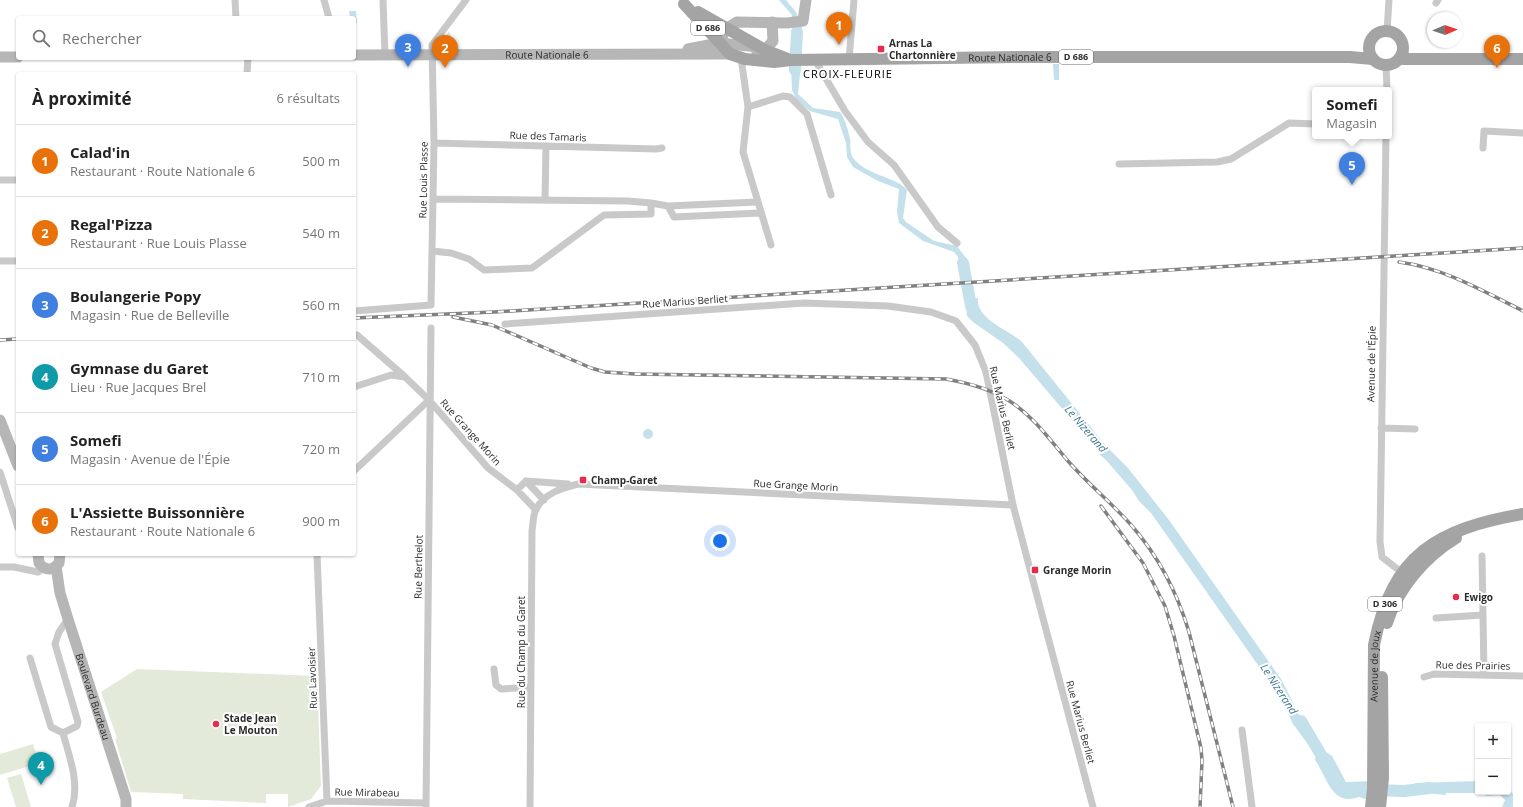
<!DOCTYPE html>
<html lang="fr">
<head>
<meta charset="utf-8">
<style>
	body { margin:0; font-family:"Open Sans",sans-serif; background:#f2f2f2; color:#222 }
	.controls { position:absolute; right:12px; bottom:12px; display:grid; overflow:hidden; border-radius:4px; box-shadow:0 1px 3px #0004 }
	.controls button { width:36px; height:36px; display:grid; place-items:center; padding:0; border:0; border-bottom:1px solid #e0e0e0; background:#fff; color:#222; font:20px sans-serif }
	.compass { position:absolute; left:1427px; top:12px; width:36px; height:36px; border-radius:50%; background:#fff; box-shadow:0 1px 3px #0004; rotate:88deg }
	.you { position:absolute; left:720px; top:541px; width:14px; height:14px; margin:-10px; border:3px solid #fff; border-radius:50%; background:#1a73e8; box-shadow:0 0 0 6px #1a73e833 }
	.badge { display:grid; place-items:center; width:26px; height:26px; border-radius:50%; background:#e62b4d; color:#fff; font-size:13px; font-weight:700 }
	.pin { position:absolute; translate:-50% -33px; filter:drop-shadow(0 1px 2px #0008) }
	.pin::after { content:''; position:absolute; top:21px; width:14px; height:12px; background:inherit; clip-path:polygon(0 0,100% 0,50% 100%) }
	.popup { position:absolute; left:1312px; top:87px; width:80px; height:52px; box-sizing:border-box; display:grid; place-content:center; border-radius:4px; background:#fff; filter:drop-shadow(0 1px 3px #0005); font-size:13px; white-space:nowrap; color:#767676 }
	.popup b { font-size:15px; color:#222 }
	.popup::after { content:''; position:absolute; left:50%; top:100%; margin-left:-8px; border:8px solid transparent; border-top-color:#fff }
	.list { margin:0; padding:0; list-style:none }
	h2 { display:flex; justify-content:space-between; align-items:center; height:52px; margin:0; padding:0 16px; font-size:17px }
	h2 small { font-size:13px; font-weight:400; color:#767676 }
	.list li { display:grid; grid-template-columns:26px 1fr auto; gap:12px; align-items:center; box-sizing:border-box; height:72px; padding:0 16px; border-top:1px solid #e0e0e0 }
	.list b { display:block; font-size:15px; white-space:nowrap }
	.list p { margin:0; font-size:13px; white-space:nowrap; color:#767676 }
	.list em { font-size:13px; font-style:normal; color:#767676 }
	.icon { flex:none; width:22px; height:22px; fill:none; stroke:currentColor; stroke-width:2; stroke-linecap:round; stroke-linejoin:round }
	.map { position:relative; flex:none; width:1523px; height:807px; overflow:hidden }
	.search { position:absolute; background:#fff; box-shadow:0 1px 3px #0004; left:16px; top:16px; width:340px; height:44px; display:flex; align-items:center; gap:10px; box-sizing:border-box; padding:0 14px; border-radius:4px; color:#767676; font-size:15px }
	.panel { position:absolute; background:#fff; box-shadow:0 1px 3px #0004; left:16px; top:72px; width:340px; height:484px; border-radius:4px }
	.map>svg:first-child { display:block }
</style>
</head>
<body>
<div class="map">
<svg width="1523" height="807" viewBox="0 0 1523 807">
	<rect width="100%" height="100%" fill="#fff"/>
	<path fill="#e4ead9" d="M449 31 453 46H440L443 42 446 41V37Z
		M137 669 317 676 321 786 311 799 288 807V794H266V803L183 799V794L131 792 115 739 117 738 101 692Z
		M33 744 39 763 0 775V754Z
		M21 774 31 807H16L7 778Z"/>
	<path fill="#c4e0eb" d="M779 0H786L796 12 798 17H792V15Z
		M349 11H356L357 23H354V18H350Z
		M802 26 800 49H792L793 27Z
		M791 64H801L798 94 813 108 840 112C845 119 848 130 850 138 851 145 849 153 854 159 866 175 899 178 907 190L903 218 906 222 934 241 957 246 966 258 969 277 965 278 958 257 954 252 923 241 899 223 897 212 899 189 878 181 853 167 847 157 846 143 838 119 810 111 796 99 792 90Z
		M1053 64H1059V80H1054Z
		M965 295 972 299 978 298C975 319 1009 330 1022 342L1106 446 1128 468 1169 520 1281 679 1311 738 1320 748 1332 756 1346 782 1372 781V794L1365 799 1359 797C1331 807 1327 776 1315 760L1316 755 1293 724 1279 695 1151 513 1139 501 1132 490 1106 460 1100 455 1094 446 1019 358 1003 343 973 322 967 316Z
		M643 434a5 5 0 1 1 10 0a5 5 0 1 1-10 0Z
		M1478 781V792H1508L1509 788 1513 794V807H1502L1505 800 1500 795 1487 796 1480 793H1446V795L1415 792V783Z"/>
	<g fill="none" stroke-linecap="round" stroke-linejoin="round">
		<path stroke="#c4e0eb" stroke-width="12" d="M795 70 797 32
			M963 263 971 306 975 312
			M1301 721 1320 753
			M1372 790 1404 791 1430 788"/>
		<path stroke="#c9c9c9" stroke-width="7" d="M235 0 236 18
			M324 0 329 18
			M383 0 385 55
			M1436 3 1438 0
			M1387 31 1389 0
			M741 58 748 107 783 96 790 97 807 114 831 195
			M815 60 845 111 868 142 894 165 938 227 957 243
			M849 60 854 0
			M1386 65 1387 90
			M247 74 248 58
			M748 107 743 152 771 245
			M1386 136 1380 542 1382 557 1405 575
			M434 143 656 149 662 148
			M1483 148 1484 131 1523 133
			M1119 164 1217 162 1231 159 1289 123 1315 124
			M0 180H18
			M433 199 628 201 651 203 668 206
			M545 200 546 146
			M757 202 668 206 674 217 760 213
			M432 251 451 253 469 259 484 270 532 268 604 215 651 214V203
			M0 261H18
			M354 311 431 305 434 143 432 45 466 0
			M505 324 804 303 888 306 931 312 956 321 975 345 986 372 1013 505 1093 807
			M357 335 404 376
			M354 387 391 375 405 377 429 400 488 468 517 490 536 510
			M1381 428 1415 429
			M354 471 429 400
			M0 472 18 528
			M526 481 568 484
			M517 490 526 481 544 500
			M317 554 327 801
			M1482 556 1484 675
			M0 567H14L38 572 44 568
			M1436 618 1483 615
			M30 658 51 727 63 733 77 726 78 722 55 644 59 632 68 619
			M494 669 496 685 501 689 531 687
			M1424 677 1434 674 1523 676
			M1242 730 1252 807
			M63 733C69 756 80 783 72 807
			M309 807 327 801 426 803
			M426 807 431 328
			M530 807 532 531C533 525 533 515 536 509 545 493 562 488 578 484L1013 505"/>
		<g stroke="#b6b6b6" stroke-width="11">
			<path d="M719 43 726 29 737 22 787 23 803 21 806 0"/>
			<path d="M688 49 719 43 759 47"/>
			<path d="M757 53 765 50 773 41 772 22"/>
			<path id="s1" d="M354 55 730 54"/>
			<path d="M0 57H18"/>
			<path d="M0 420 18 466"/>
			<path d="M38 554 39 563C45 571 53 571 59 563L60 554"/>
			<path id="s2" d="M56 566 60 593 68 619 126 799V807"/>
		</g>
		<g stroke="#a4a4a4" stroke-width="12">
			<path id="s3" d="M684 4 730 54 745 59 774 62 791 60 1018 57H1350L1373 59"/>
			<path d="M698 12 765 50 788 59"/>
			<circle cx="1386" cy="48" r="17"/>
			<path d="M1399 59H1523"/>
			<path d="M1387 623C1398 588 1425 557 1456 538"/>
			<path id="s4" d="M1371 807 1373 789 1374 645C1392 554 1437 529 1523 514"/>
			<path d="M1380 807 1383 778 1382 677"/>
		</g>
		<defs>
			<path id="rail" d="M1399 262C1444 268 1483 291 1523 311
				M453 317 492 325 591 368 605 372 635 374 946 379C969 383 991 389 1011 402 1035 418 1050 440 1068 461 1088 484 1112 503 1132 526 1159 557 1177 592 1189 632L1233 807
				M354 318 494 312 1523 248
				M0 340 18 339
				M1101 506 1143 563 1165 606 1174 636 1201 748 1202 761 1200 807"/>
		</defs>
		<use href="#rail" stroke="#818181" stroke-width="3.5"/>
		<use href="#rail" stroke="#fff" stroke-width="2" stroke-dasharray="6" stroke-linecap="butt"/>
	</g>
	<g fill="#e62b4d" stroke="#fff" stroke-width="1.5">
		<rect x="877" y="45" width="8" height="8" rx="2"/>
		<rect x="579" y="476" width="8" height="8" rx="2"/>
		<rect x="1031" y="566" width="8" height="8" rx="2"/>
		<circle cx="1456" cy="597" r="4"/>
		<circle cx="216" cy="724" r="4"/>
	</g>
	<g text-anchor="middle" stroke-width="4" stroke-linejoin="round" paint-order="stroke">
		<g fill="#fff" stroke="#6b6b6b" stroke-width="1">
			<rect x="691" y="21" width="34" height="14" rx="3"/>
			<rect x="1059" y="50" width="34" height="14" rx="3"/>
			<rect x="1368" y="597" width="34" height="14" rx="3"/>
		</g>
		<g font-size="9" font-weight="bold" fill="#2c2c2c">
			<text x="708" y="31">D 686</text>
			<text x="1076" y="60">D 686</text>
			<text x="1385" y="607">D 306</text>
		</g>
		<g font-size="10" font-weight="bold" fill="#2c2c2c" stroke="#fff" text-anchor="start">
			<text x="889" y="47">Arnas La<tspan x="889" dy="12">Chartonnière</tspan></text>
			<text x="591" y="484">Champ-Garet</text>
			<text x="1043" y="574">Grange Morin</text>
			<text x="1464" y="601">Ewigo</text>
			<text x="224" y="722">Stade Jean<tspan x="224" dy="12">Le Mouton</tspan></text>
		</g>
		<g font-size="10" fill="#2c2c2c" stroke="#fff">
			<text dy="4" stroke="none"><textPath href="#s1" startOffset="193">Route Nationale 6</textPath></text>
			<text dy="4" stroke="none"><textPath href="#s3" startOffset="349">Route Nationale 6</textPath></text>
			<text transform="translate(548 136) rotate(2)" y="4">Rue des Tamaris</text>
			<text transform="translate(423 180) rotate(-89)" y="4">Rue Louis Plasse</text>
			<text transform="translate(685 301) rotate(-4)" y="4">Rue Marius Berliet</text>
			<text transform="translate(1371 364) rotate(-89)" y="4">Avenue de l'Épie</text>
			<text transform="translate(1003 408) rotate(77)" y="4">Rue Marius Berliet</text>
			<text transform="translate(471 432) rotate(48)" y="4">Rue Grange Morin</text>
			<text transform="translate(796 485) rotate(3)" y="4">Rue Grange Morin</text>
			<text transform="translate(418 567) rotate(-89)" y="4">Rue Berthelot</text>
			<text transform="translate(521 652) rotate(-90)" y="4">Rue du Champ du Garet</text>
			<text transform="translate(1473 665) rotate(1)" y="4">Rue des Prairies</text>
			<text dy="4" stroke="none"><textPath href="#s4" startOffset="141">Avenue de Joux</textPath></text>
			<text transform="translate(312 678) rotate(-92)" y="4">Rue Lavoisier</text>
			<text dy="4" stroke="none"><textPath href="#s2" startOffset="136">Boulevard Burdeau</textPath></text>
			<text transform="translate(1081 722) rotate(75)" y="4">Rue Marius Berliet</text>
			<text transform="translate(367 792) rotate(1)" y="4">Rue Mirabeau</text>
		</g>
		<g font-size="11" letter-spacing="1" fill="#000" stroke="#fff">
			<text x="848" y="78">CROIX-FLEURIE</text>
		</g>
		<g font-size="11" font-style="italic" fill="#3a768e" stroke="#fff">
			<text transform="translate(1086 429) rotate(49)" y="4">Le Nizerand</text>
			<text transform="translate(1279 689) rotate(57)" y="4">Le Nizerand</text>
		</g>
	</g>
</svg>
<div class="controls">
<button>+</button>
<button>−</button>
</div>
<svg class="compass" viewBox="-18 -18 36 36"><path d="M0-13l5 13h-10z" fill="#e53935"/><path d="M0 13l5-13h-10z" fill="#767676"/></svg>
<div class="you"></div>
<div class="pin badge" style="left:839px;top:45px;background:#e8710a">1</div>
<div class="pin badge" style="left:445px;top:68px;background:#e8710a">2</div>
<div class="pin badge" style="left:408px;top:67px;background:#3f7fe0">3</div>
<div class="pin badge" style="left:41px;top:785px;background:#0f9aa8">4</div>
<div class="pin badge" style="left:1352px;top:185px;background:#3f7fe0">5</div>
<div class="popup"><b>Somefi</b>Magasin</div>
<div class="pin badge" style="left:1497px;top:68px;background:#e8710a">6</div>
<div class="search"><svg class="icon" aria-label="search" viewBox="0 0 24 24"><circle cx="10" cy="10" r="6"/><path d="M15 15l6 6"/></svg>Rechercher</div>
<section class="panel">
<h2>À proximité<small>6 résultats</small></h2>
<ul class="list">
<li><span class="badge" style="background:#e8710a">1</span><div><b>Calad'in</b><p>Restaurant · Route Nationale 6</p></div><em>500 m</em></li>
<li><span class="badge" style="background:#e8710a">2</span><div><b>Regal'Pizza</b><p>Restaurant · Rue Louis Plasse</p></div><em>540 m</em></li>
<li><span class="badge" style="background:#3f7fe0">3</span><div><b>Boulangerie Popy</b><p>Magasin · Rue de Belleville</p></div><em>560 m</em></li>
<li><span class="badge" style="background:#0f9aa8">4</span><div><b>Gymnase du Garet</b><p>Lieu · Rue Jacques Brel</p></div><em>710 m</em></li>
<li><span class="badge" style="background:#3f7fe0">5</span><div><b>Somefi</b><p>Magasin · Avenue de l'Épie</p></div><em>720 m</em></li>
<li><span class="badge" style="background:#e8710a">6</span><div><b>L'Assiette Buissonnière</b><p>Restaurant · Route Nationale 6</p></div><em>900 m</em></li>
</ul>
</section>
</div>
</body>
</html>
